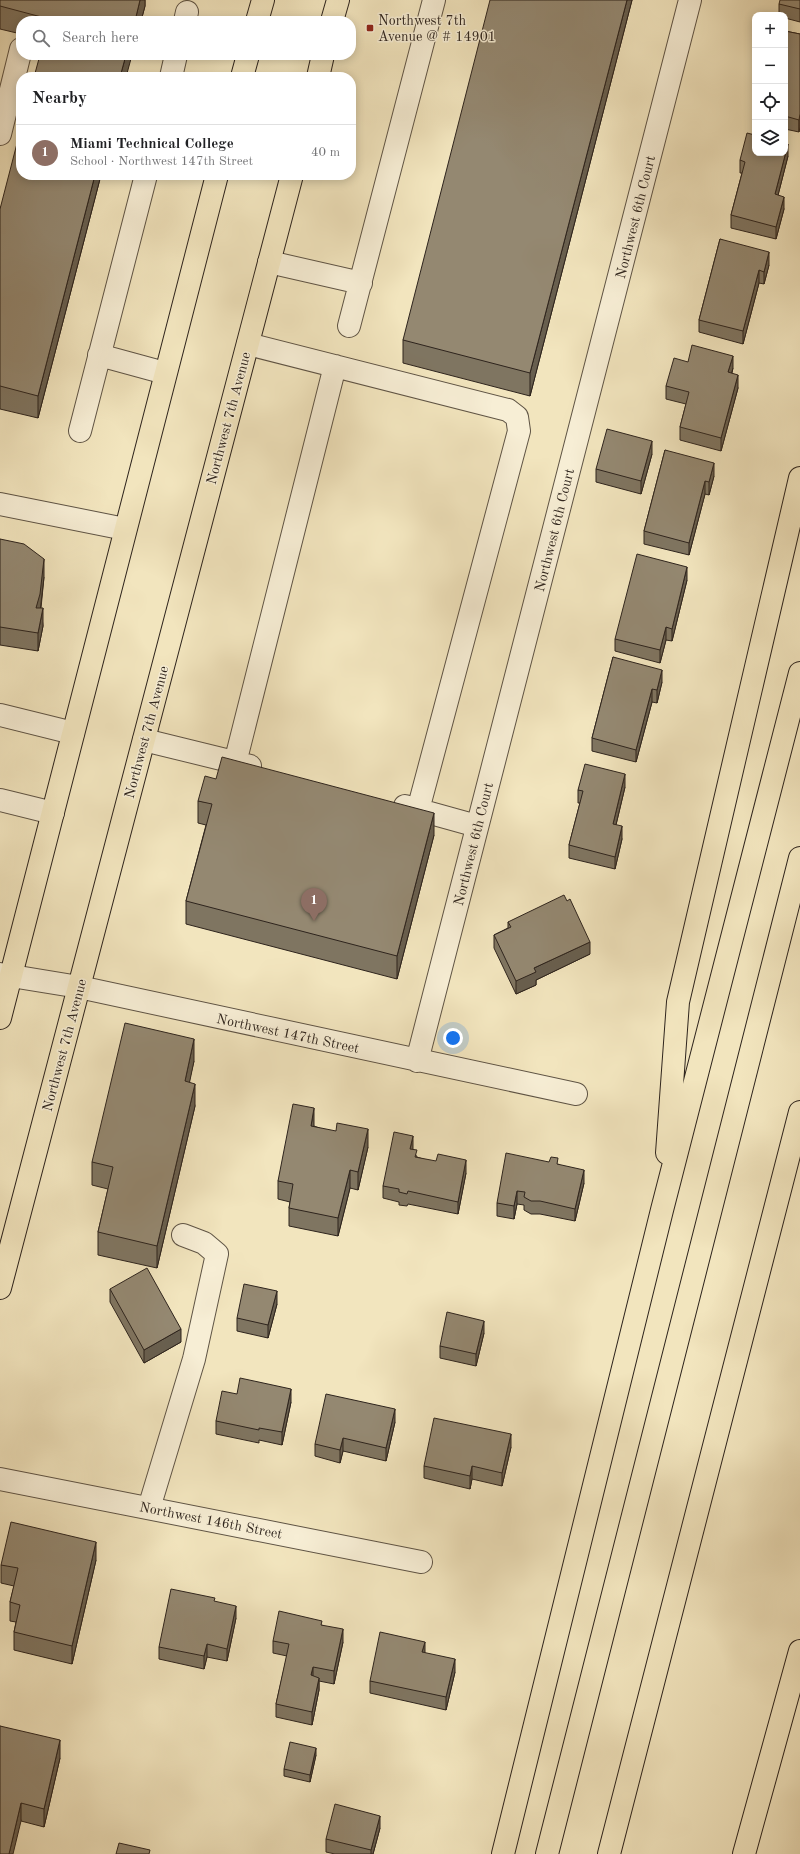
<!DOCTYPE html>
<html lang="en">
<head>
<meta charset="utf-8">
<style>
	body { margin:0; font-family:"Old Standard TT",serif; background:#f6f6f6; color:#202124 }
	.controls { position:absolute; right:12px; top:12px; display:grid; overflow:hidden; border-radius:8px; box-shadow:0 2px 10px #0003 }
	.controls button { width:36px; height:36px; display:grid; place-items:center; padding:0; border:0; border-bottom:1px solid #e0e0e0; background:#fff; color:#202124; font:20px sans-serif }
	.you { position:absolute; left:453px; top:1038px; width:14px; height:14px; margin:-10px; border:3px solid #fff; border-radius:50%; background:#1a73e8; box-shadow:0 0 0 6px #1a73e833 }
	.badge { display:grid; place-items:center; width:26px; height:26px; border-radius:50%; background:#0b8043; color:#fff; font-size:13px; font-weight:700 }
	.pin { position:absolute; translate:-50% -33px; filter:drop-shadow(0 1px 2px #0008) }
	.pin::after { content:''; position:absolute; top:21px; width:14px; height:12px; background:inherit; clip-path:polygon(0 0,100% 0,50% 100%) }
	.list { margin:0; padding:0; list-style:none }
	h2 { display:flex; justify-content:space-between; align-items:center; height:52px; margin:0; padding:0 16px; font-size:17px }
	h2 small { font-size:13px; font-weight:400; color:#757577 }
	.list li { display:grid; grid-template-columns:26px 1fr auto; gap:12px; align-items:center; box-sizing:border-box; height:56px; padding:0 16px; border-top:1px solid #e0e0e0 }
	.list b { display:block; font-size:15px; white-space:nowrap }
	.list p { margin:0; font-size:13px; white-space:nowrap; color:#757577 }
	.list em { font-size:13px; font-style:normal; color:#757577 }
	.icon { flex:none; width:22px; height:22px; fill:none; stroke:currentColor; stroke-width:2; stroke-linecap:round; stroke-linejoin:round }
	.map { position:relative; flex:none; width:800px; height:1854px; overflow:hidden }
	.search { position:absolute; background:#fff; box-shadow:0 2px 10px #0003; left:16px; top:16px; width:340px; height:44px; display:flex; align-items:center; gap:10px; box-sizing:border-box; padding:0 14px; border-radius:16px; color:#757577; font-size:15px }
	.panel { position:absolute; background:#fff; box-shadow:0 2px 10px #0003; left:16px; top:72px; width:340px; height:108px; border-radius:16px }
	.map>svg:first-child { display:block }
</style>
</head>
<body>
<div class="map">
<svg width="800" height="1854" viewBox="0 0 800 1854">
	<rect width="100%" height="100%" fill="#f2e5be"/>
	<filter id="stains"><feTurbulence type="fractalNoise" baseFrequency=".005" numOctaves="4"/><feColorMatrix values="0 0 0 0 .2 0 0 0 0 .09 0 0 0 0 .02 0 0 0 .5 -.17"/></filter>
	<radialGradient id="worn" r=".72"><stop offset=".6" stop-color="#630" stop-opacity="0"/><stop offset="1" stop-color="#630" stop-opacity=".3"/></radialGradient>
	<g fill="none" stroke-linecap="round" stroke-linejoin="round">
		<defs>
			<path id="minor" d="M185 21 187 12
				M171 77 176 55
				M0 134 21 49
				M269 262 361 283
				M349 326 434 0
				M248 344 508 410 517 417 519 431 418 810
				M99 355 165 373
				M80 431 146 175
				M0 504 125 529
				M0 715 73 733
				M144 740 250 766
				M235 763 335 366
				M0 800 53 813
				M405 806 477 826
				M0 974 79 987 576 1094
				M417 1061 690 0
				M0 1479 421 1562
				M149 1508 194 1359 217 1254 204 1243 183 1235"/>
			<path id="major" d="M257 21 263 0
				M332 21 338 0
				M242 77 248 55
				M318 77 323 55
				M0 1018 217 175
				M0 1288 292 175"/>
			<path id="highway" d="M667 1153 678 1002 800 478
				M503 1854 662 1210 800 673
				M547 1854 800 858
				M609 1854 800 1112
				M744 1854 800 1651"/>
		</defs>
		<use href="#minor" stroke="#5f5445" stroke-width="24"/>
		<use href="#major" stroke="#2e241d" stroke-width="24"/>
		<use href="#highway" stroke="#2e241d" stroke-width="24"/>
		<use href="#minor" stroke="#f7eed5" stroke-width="22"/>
		<use href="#major" stroke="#f2e5be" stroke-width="22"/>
		<use href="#highway" stroke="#f2e5be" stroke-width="22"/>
	</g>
	<path fill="#7f7561" stroke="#2e241d" d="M0 0H145V6L141 21H21V34L0 29Z
		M632 0 530 396 403 363V340Z
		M800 0V22L785 18V15H779V4Z
		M785 31 800 34 799 132 785 129Z
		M755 40V57H754V44Z
		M755 105V121H754V108Z
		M788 156 778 195 784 209 776 239 731 228V215L742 173H740V160Z
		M21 175H101L38 418 0 409V208Z
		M720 239 769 265 764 284 759 283 743 344 699 332V320Z
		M688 362 733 368 732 373 738 388 721 451 680 440V427L686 404 666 399V386Z
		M665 450 714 476 709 495 705 494 689 555 644 544V531Z
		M652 454 641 494 596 482V469Z
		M0 539 44 577 41 608 43 626 38 651 0 645Z
		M687 580 672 641 666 640 660 663 615 651V639Z
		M613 657 662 682 657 703 652 702 636 762 592 751V738Z
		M625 787 616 825 622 839 615 869 569 858V845L580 803H578V790Z
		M198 801 434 835 397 979 186 924V901L206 825 198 823Z
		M508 922 590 954 536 980V985L516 994 494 948V935L508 928Z
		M194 1061 189 1082 195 1106 157 1268 98 1255V1232L108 1189 92 1185V1162Z
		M314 1126 368 1147 358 1190 350 1188 338 1236 289 1226V1208L290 1202 278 1199V1181Z
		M413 1150 417 1157 466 1173 458 1214 408 1204 407 1206 399 1205V1202L383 1198V1186Z
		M558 1164 584 1183 575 1221 540 1214H531L524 1210V1205L517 1204 514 1219 497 1216V1203Z
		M110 1289 181 1342 144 1363 110 1302Z
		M277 1304 268 1338 237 1331V1318Z
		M484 1333 476 1366 440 1358V1346Z
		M237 1394 291 1402 282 1445 259 1440V1443L216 1434V1421Z
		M395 1422 386 1461 343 1451 340 1463 315 1456V1444Z
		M511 1447 502 1486 472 1479 470 1489 424 1478V1466Z
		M96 1560 72 1664 14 1650V1632L16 1622 10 1621V1602L14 1586 1 1583V1565Z
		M215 1602 236 1618 227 1661 207 1657 204 1669 159 1659V1647Z
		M322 1625 343 1642 334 1684 319 1681V1690L312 1725 276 1717V1704L287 1656 273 1653V1641Z
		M455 1672 446 1710 370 1693V1681Z
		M0 1726 60 1758 44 1827 21 1821Z
		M316 1755 310 1782 284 1776V1769Z
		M380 1828 373 1854H335L326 1852V1839Z"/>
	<path fill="#685f4f" stroke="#2e241d" d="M140 0H145V6L141 21H135Z
		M627 0H632L530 396V373Z
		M126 55H132L126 77H120Z
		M800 114V127L799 132V120Z
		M788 144V156L775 207V194Z
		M95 175H101L38 418V396Z
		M784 197V209L776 239V227Z
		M769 252V265L764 284V272Z
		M759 270V283L743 344V331Z
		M733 356V368L728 385V372Z
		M738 375V388L721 451V438Z
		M652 441V454L641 494V481Z
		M714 463V476L709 495V482Z
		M705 481V494L689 555V543Z
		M44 559V577L40 612 36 608Z
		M687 567V580L672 641V629Z
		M43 608V626L38 651V633Z
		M666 627V640L660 663V650Z
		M662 670V682L657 703V690Z
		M652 689V702L636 762V750Z
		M625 774V787L613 837V824Z
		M434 813V835L397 979V956Z
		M622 826V839L615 869V857Z
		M590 942V954L536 980V985L516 994V981L534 968Z
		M194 1039V1061L185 1104V1081Z
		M195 1084V1106L157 1268V1246Z
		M314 1108V1126L311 1144V1126Z
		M368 1129V1147L358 1190V1172Z
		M413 1136V1149L410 1162V1149Z
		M466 1160V1173L458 1214V1202Z
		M350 1170V1188L338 1236V1218Z
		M584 1170V1183L575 1221V1209Z
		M517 1191V1204L514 1219V1206Z
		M277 1291V1304L268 1338V1325Z
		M484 1321V1333L476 1366V1354Z
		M181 1329V1342L144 1363V1350Z
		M291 1389V1402L282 1445V1432Z
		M395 1409V1422L386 1461V1448Z
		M511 1434V1447L502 1486V1473Z
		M343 1438V1451L340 1463V1450Z
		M472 1466V1479L470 1489V1476Z
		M96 1542V1560L72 1664V1646Z
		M236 1606V1618L227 1661V1649Z
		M343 1629V1642L334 1684V1671Z
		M425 1642V1655L422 1652Z
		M207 1644V1657L204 1669V1656Z
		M455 1659V1672L446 1710V1697Z
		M313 1667V1679L311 1675Z
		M319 1678V1690L312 1725V1712Z
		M60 1740V1758L44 1827V1809Z
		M316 1748V1755L310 1782V1775Z
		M21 1803V1821L13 1854H9Z
		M380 1816V1828L373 1854H371V1850Z"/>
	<path fill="#948871" stroke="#2e241d" d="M0 0H140L135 21H49V19L0 6Z
		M490 0H627L530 373 403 340Z
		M780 0H800V9L779 4Z
		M785 31 800 34V114L799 120 785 116Z
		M40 55H126L120 77H34Z
		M21 128V175H95L38 396 0 386V209Z
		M747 133 755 135V153H785V143L788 144 775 194 784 197 776 227 731 215 745 162 740 160Z
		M720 239 769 252 764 272 759 270 743 331 699 320Z
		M692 345 733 356 728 372 738 375 721 438 680 427 689 392 666 386 674 358 688 362Z
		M607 429 652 441 641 481 596 469Z
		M665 450 714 463 709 482 705 481 689 543 644 531Z
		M0 539 24 544 44 559 40 594 36 608H43L38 633 0 627Z
		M637 554 687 567 672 629 666 627 660 650 615 639Z
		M613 657 662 670 657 690 652 689 636 750 592 738Z
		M222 757 434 813 397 956 186 901 212 804 198 801 205 776 216 779Z
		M585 764 625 774 613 824 622 826 615 857 569 845 583 791 578 790Z
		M564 895 567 901 570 899 590 942 534 968 536 972 516 981 494 935 511 927 508 922Z
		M125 1023 194 1039 185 1081 195 1084 157 1246 98 1232 113 1167 92 1162Z
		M293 1104 314 1108 311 1126 336 1131 337 1123 368 1129 358 1172 350 1170 338 1218 289 1208 293 1184 278 1181Z
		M394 1132 413 1136 410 1149 417 1150 415 1157 436 1161 438 1154 466 1160 458 1202 408 1191 407 1194 399 1192V1189L383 1186Z
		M506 1153 549 1162 551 1157 558 1158 557 1164 584 1170 575 1209 540 1201H531L524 1197 525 1192 517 1191 514 1206 497 1203Z
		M147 1268 181 1329 144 1350 110 1289Z
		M244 1284 277 1291 268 1325 237 1318Z
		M447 1312 484 1321 476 1354 440 1346Z
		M240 1378 291 1389 282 1432 259 1428V1430L216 1421 222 1391 237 1394Z
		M326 1394 395 1409 386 1448 343 1438 340 1450 315 1444Z
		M434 1418 511 1434 502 1473 472 1466 470 1476 424 1466Z
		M11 1522 96 1542 72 1646 14 1632 20 1605 10 1602 18 1568 1 1565Z
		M171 1589 215 1598 214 1601 236 1606 227 1649 207 1644 204 1656 159 1647Z
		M279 1611 322 1621 321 1625 343 1629 334 1671 313 1667 311 1675 319 1678 312 1712 276 1704 289 1644 273 1641Z
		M380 1632 425 1642 422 1652 455 1659 446 1697 370 1681Z
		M0 1726 60 1740 44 1809 21 1803 9 1854H0Z
		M290 1742 316 1748 310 1775 284 1769Z
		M335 1804 380 1816 371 1850 326 1839Z
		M119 1843 150 1850 149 1854H116Z"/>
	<rect fill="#8f2418" stroke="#f7eed5" stroke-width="1.5" x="366" y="24" width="8" height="8" rx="2"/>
	<g text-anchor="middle" stroke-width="3" stroke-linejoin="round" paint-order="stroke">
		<g font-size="14" fill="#2e241d" stroke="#f7eed5" text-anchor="start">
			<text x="378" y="25">Northwest 7th<tspan x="378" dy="16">Avenue @ # 14901</tspan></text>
		</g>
		<g font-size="14" fill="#2e241d" stroke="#f7eed5">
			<text transform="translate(635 217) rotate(-76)" y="5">Northwest 6th Court</text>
			<text transform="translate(228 418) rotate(-75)" y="5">Northwest 7th Avenue</text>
			<text transform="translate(554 530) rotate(-76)" y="5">Northwest 6th Court</text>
			<text transform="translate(146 732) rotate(-75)" y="5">Northwest 7th Avenue</text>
			<text transform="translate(473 844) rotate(-76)" y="5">Northwest 6th Court</text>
			<text transform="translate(288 1033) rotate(12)" y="5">Northwest 147th Street</text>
			<text transform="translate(64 1045) rotate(-75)" y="5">Northwest 7th Avenue</text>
			<text transform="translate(211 1520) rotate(11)" y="5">Northwest 146th Street</text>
		</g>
	</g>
	<rect width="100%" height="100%" filter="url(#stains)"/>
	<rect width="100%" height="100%" fill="url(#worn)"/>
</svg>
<div class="controls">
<button>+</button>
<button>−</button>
<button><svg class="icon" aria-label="locate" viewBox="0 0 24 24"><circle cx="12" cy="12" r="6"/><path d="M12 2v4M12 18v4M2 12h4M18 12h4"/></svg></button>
<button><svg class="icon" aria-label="layers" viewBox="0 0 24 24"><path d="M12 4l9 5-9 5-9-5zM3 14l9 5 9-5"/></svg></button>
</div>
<div class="you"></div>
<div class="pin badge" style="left:314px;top:921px;background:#8d6e63">1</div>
<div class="search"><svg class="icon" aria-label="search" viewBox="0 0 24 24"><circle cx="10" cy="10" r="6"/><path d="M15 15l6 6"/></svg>Search here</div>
<section class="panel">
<h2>Nearby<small></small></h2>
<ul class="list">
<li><span class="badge" style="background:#8d6e63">1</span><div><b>Miami Technical College</b><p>School · Northwest 147th Street</p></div><em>40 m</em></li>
</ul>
</section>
</div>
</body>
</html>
